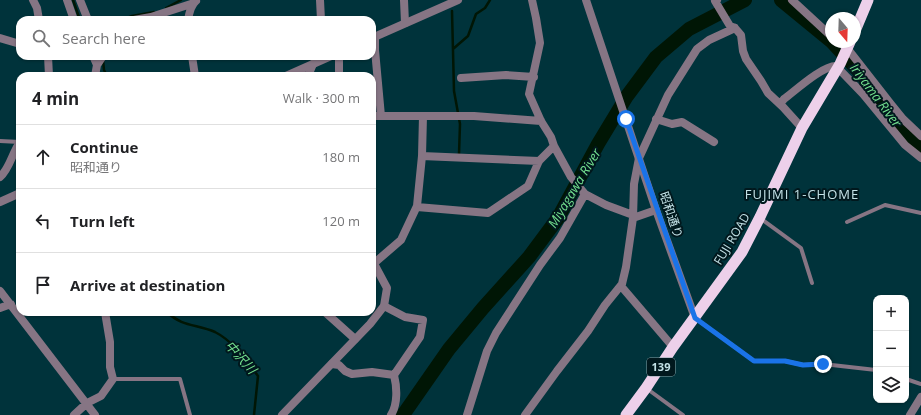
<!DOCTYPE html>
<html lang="en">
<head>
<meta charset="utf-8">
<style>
	body { margin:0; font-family:"Open Sans","Noto Sans JP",sans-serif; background:#f6f6f6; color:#202124 }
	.controls { position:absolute; right:12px; bottom:12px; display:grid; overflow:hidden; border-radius:8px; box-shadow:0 1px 3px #0004 }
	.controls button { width:36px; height:36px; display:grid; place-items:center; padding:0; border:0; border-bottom:1px solid #e0e0e0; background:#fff; color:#202124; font:20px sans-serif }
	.compass { position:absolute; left:825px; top:12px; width:36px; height:36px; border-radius:50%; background:#fff; box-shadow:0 1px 3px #0004; rotate:161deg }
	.stop { position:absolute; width:12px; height:12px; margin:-9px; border:3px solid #1a73e8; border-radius:50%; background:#fff }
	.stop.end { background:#1a73e8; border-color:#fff; box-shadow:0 1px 4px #0008 }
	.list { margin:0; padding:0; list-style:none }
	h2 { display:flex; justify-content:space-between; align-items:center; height:52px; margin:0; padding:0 16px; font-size:17px }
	h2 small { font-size:13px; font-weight:400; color:#757577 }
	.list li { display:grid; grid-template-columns:26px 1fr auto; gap:12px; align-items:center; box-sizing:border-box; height:64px; padding:0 16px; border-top:1px solid #e0e0e0 }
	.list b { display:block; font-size:15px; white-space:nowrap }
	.list p { margin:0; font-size:13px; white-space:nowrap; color:#757577 }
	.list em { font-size:13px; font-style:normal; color:#757577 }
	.icon { flex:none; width:22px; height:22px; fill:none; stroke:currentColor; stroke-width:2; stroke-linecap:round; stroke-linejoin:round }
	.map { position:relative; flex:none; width:921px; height:415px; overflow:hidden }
	.search { position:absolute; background:#fff; box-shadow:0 1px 3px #0004; left:16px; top:16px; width:360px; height:44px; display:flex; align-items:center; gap:10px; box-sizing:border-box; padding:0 14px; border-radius:12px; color:#757577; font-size:15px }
	.panel { position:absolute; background:#fff; box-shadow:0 1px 3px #0004; left:16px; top:72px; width:360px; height:244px; border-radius:12px }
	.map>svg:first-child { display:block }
</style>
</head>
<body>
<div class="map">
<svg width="921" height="415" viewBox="0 0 921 415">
	<rect width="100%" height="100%" fill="#00333b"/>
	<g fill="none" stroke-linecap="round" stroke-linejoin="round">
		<path stroke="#001605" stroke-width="2.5" d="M73 0 80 20
			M166 8 181 0
			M452 11 454 91 460 124 459 154
			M122 20 132 16 154 12
			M453 49 468 36 476 14 485 8 490 0
			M103 60 104 70 107 76
			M167 312C182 327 197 324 215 332 233 341 246 360 258 376L254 415"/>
		<path stroke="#001605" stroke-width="14" d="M781 0 831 41
			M832 42 868 81 899 127 921 146
			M403 415 449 349 483 308 529 257 558 218 598 144 627 96 656 57 689 29 745 0"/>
		<path stroke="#867584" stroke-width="4" d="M0 141 20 142
			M760 218 801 248 812 283
			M847 222 885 205 921 213
			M695 318 754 361H785L803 365 823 364 876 370
			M113 379H180L190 415
			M906 379 921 384
			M646 388 683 415"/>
		<path stroke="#867584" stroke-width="8" d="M33 0 37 8 39 20
			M67 0 74 20
			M80 0 88 20
			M320 0 321 20
			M404 0 405 23
			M717 0 715 1 730 26 735 28 741 35 743 51 746 59 761 81 768 93 783 107 802 128
			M792 0 831 36
			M134 20 151 17 194 3
			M188 20C189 14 191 5 196 1
			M375 36V50L381 116
			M0 38 20 44
			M839 42 847 48 890 103 903 119 921 136
			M48 56 49 76
			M93 56 97 65 95 76
			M192 56 195 76
			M97 65 103 56
			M308 76 313 64
			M461 78 506 75 534 77
			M780 104 784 99C796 90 822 66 836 66L863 94 905 145 921 158
			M372 116H474L541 121
			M656 119 672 124 682 122 714 142
			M422 156 539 161
			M0 177C10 168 12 153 20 142
			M585 194 606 205 633 215
			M417 207 488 213 528 186 539 161 554 146
			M633 218 634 184 639 158 668 95 697 49 709 40 735 28
			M372 265 401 240 417 206 422 156 423 116
			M621 286 673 347
			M0 291 95 415
			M384 306 405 317 423 320 420 337 394 375C397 387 398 404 391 415
			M0 308 11 304
			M327 312 326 313 355 339
			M332 364 339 365 345 371 352 374 372 372 394 375
			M74 415 87 403 101 396 113 379 110 367V342L105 312
			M467 415 487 351 496 333 540 265 560 238 585 194 571 177 554 146 551 137 541 121 529 94 540 43 536 18 532 0
			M525 415 557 371 588 331 605 305 622 284 626 267 633 218 656 210
			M910 415 921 397"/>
		<path stroke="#867584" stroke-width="8" d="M586 0 656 210 695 318
			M372 38 458 0
			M339 56V76
			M286 76 331 56
			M0 202 20 193
			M282 415 370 324 384 306 387 288 372 260"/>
		<path stroke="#edd0ea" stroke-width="11" d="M855 31 868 0
			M626 415 646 388 673 347 742 252 760 217 802 128 840 64 850 42"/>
	</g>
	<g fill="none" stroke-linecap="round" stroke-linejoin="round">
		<path stroke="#1a73e8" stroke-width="5" d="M626 119 695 318 754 361H785L803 365 823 364"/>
	</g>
	<g text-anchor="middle" stroke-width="4" stroke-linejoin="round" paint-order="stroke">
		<rect fill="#00181d" stroke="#88a5aa" stroke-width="1" x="647" y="358" width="28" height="18" rx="3"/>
		<g font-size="11" font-weight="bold" fill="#c3e2e7">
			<text x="661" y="371">139</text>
		</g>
		<g font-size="12" fill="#c3e2e7" stroke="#00181d">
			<text transform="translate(671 215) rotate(71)" y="4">昭和通り</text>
			<text transform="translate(732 239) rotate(-59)" y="4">FUJI ROAD</text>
		</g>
		<g font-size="13" font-style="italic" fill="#73e08f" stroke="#00181d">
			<text transform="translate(876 95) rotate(53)" y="5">Iriyama River</text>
			<text transform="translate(574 188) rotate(-59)" y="5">Miyagawa River</text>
			<text transform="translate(241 357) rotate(48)" y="5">中沢川</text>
		</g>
		<g font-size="13" letter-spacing="1" fill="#c3e2e7" stroke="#00181d">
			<text x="802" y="199">FUJIMI 1-CHOME</text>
		</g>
	</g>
</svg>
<div class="controls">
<button>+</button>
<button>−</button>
<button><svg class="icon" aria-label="layers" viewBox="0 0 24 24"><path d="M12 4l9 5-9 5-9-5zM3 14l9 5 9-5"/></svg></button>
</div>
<svg class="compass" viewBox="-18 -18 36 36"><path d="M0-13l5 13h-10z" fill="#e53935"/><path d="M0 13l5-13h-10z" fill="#757577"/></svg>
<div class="stop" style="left:626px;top:119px"></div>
<div class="stop end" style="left:823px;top:364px"></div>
<div class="search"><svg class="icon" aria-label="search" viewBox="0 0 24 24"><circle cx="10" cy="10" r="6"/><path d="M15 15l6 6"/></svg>Search here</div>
<section class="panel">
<h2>4 min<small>Walk · 300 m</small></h2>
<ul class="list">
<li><svg class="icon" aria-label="ahead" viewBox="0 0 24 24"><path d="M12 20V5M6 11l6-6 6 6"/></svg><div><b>Continue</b><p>昭和通り</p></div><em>180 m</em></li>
<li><svg class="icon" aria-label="left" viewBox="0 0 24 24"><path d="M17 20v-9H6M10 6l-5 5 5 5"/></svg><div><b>Turn left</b></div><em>120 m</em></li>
<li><svg class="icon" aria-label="arrive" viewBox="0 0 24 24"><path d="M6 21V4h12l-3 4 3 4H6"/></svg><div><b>Arrive at destination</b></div></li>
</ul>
</section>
</div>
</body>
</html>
